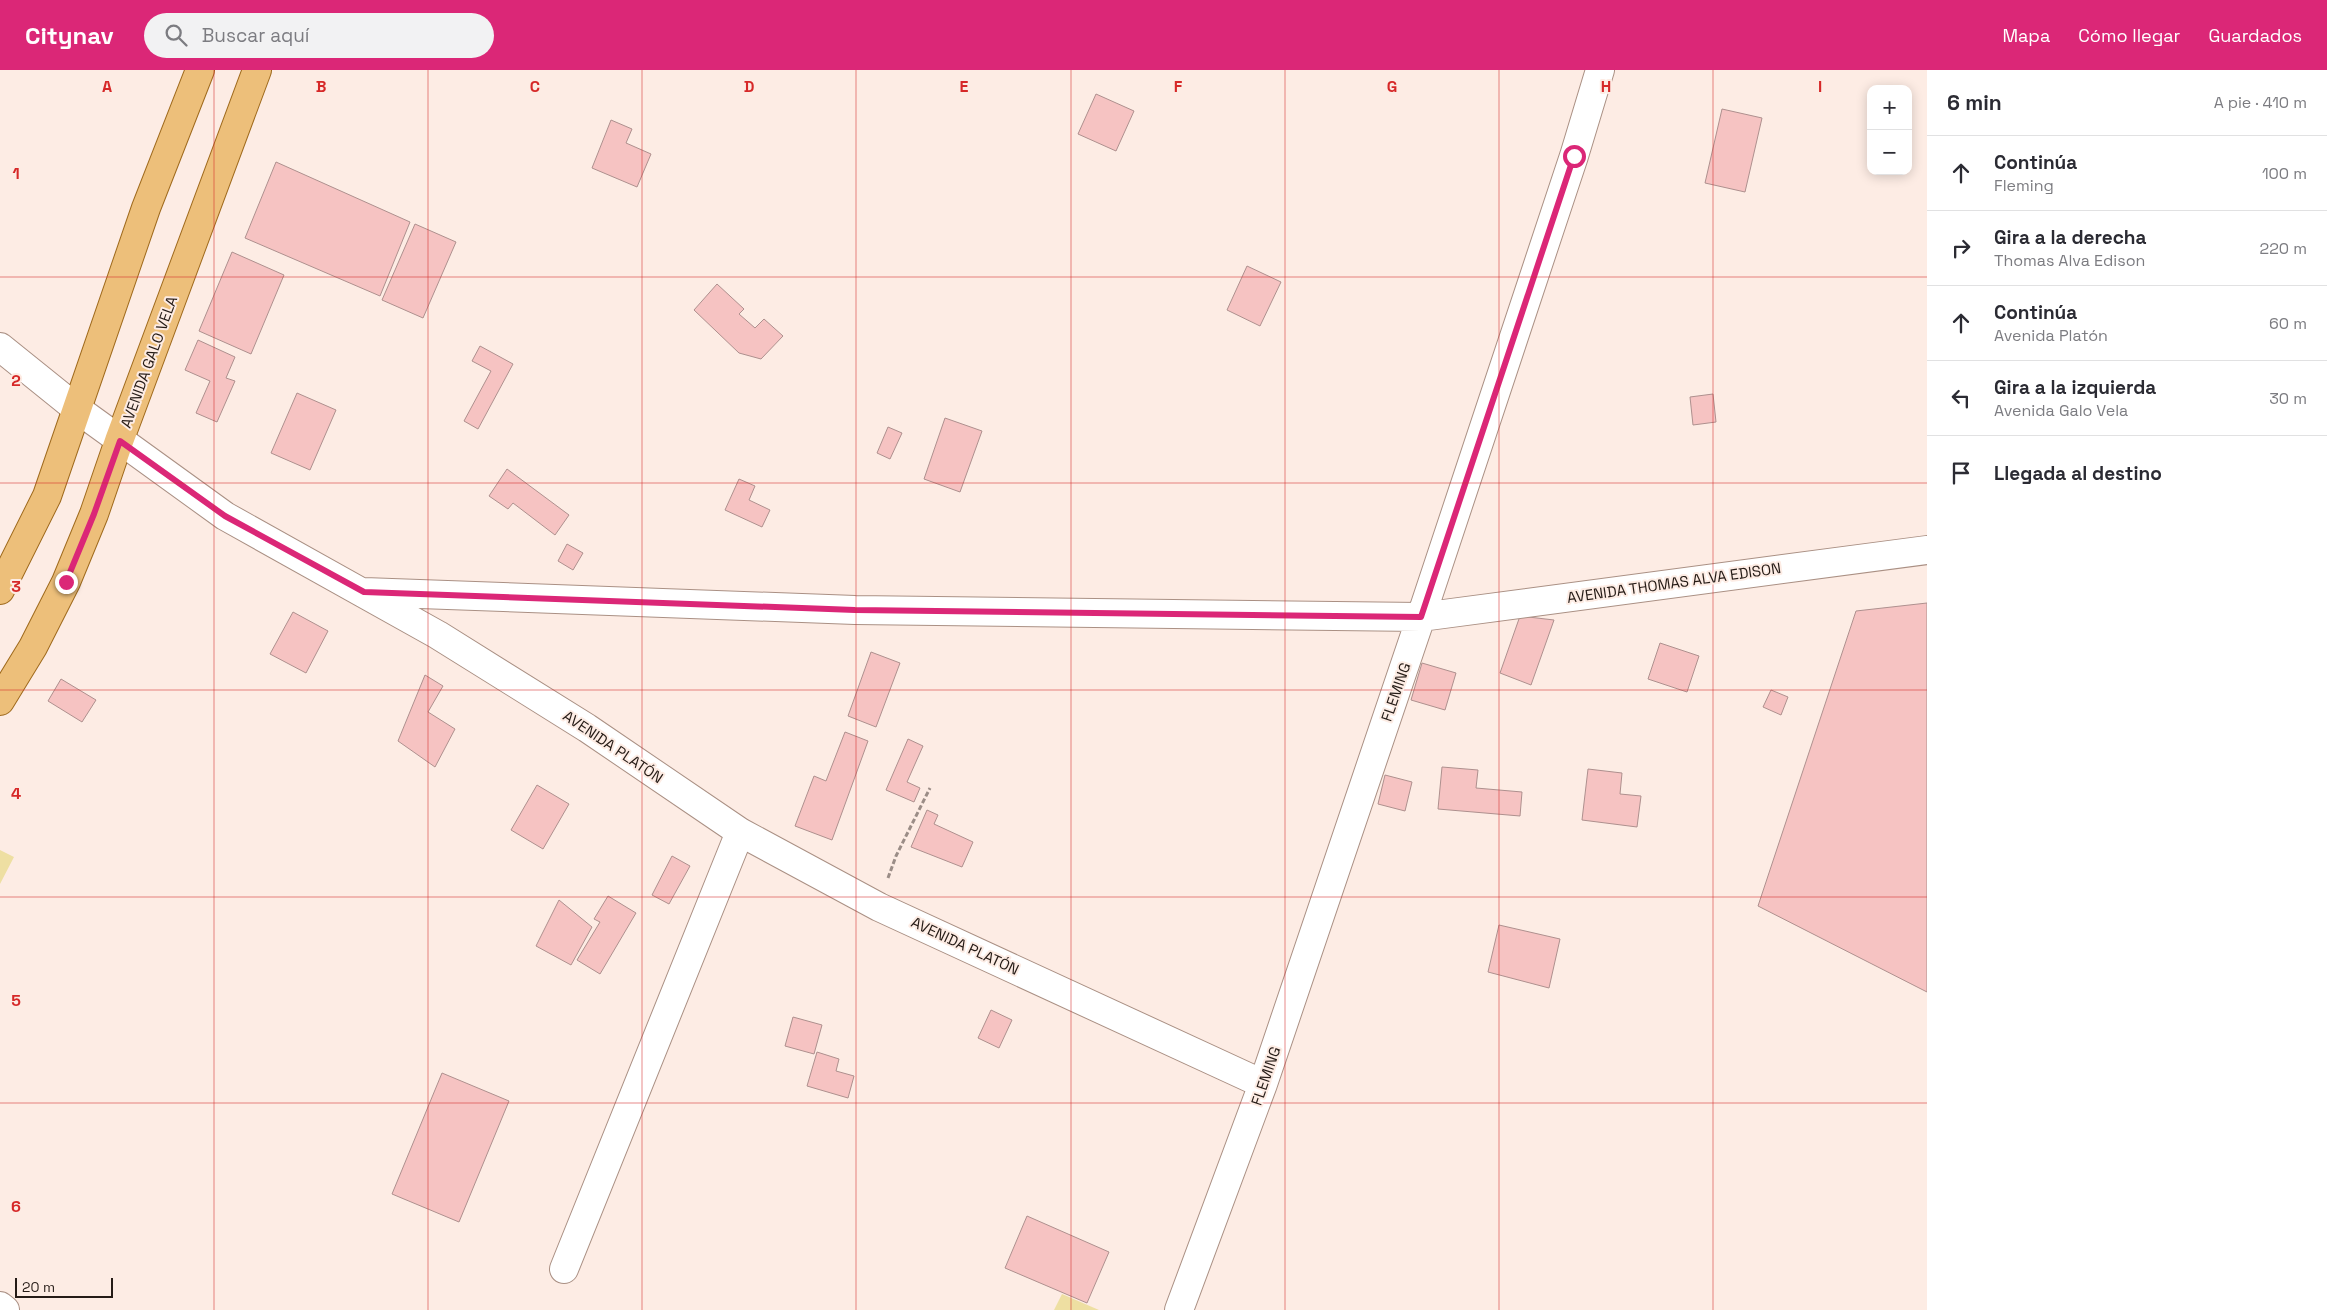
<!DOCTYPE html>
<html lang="es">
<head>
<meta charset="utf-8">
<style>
	body { margin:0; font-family:"Space Grotesk",sans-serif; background:#f2f2f3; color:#2b2b33 }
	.controls { position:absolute; right:15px; top:15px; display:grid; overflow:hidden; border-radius:10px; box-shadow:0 2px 12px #0003 }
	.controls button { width:45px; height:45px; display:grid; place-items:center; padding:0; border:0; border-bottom:1px solid #e1e1e2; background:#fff; color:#2b2b33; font:25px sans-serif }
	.scale { position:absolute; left:15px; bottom:12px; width:98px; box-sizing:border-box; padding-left:5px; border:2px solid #251b16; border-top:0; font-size:14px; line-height:18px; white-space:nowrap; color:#251b16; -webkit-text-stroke:4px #fdece4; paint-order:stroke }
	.stop { position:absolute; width:15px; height:15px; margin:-11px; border:4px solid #db2777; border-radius:50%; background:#fff }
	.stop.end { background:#db2777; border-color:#fff; box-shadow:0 1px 5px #0008 }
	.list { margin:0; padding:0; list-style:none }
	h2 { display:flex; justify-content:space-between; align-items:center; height:65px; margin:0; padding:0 20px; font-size:21px }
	h2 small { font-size:16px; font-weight:400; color:#7c7c81 }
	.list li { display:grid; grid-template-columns:32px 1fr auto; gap:15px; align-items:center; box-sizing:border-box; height:75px; padding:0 20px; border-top:1px solid #e1e1e2 }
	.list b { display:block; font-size:19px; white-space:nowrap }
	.list p { margin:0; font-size:16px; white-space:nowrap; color:#7c7c81 }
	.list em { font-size:16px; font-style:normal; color:#7c7c81 }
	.icon { flex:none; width:28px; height:28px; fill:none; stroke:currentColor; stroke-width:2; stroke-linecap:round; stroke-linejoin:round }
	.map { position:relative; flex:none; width:1927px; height:1240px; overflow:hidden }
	header { display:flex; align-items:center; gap:30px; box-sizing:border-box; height:70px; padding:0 25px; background:#db2777; color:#fff }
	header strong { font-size:24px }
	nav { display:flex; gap:28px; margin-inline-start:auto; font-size:18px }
	.search { width:350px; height:45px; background:#f2f2f3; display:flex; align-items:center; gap:12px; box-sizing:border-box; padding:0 18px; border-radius:28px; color:#7c7c81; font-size:19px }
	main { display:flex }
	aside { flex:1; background:#fff }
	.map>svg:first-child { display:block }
</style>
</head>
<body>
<header>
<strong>Citynav</strong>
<div class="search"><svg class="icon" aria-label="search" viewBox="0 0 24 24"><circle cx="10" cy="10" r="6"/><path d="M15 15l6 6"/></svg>Buscar aquí</div>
<nav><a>Mapa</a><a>Cómo llegar</a><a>Guardados</a></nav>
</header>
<main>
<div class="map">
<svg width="1927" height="1240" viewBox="0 0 1927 1240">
	<rect width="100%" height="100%" fill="#fdece4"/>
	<path fill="#eedfa2" d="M0 780 14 787 0 814Z
		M1062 1224 1099 1240H1054Z"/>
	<path fill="#f6c3c2" stroke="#ae908e" d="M1096 24 1134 41 1116 81 1078 64Z
		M1722 39 1762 48 1745 122 1705 113Z
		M611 50 632 59 626 73 651 84 637 117 592 98Z
		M276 92 410 152 380 226 245 168Z
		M415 154 456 172 423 248 382 230Z
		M232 182 284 205 251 284 199 261Z
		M1247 196 1281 212 1260 256 1227 240Z
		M717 214 744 239 739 244 755 258 764 249 783 266 761 289 739 283 694 240Z
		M198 270 235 287 226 308 235 311 217 352 196 343 210 311 185 300Z
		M480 276 513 294 478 359 464 351 491 301 472 291Z
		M297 323 336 340 310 400 271 383Z
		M1713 324 1716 352 1693 355 1690 327Z
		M945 348 982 361 960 422 924 409Z
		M888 357 902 363 890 389 877 383Z
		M507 399 569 445 555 465 513 433 508 439 489 426Z
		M739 409 755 416 749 430 770 440 762 457 725 440Z
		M567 474 583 483 573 500 558 491Z
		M1927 533V922L1758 836 1856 541Z
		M293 542 328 561 306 603 270 584Z
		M1520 546 1554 550 1531 615 1500 603Z
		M1660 573 1699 586 1687 622 1648 609Z
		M871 582 900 593 876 657 848 646Z
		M1422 593 1456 603 1445 640 1411 630Z
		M425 605 443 616 428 642 455 659 435 697 398 671Z
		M61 609 96 630 82 652 48 631Z
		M1771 620 1788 627 1781 645 1763 637Z
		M845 662 868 671 832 770 795 756 814 706 826 711Z
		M908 669 923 676 907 712 920 718 914 732 886 720Z
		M1442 697 1478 700 1476 718 1522 722 1520 746 1438 739Z
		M1588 699 1622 703 1620 724 1641 726 1637 757 1582 750Z
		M1385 705 1412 712 1405 741 1378 734Z
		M537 715 569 734 543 779 511 760Z
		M927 740 938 745 934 754 973 772 962 797 911 777Z
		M672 786 690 796 669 834 652 825Z
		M608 826 636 843 600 904 577 890 600 852 594 849Z
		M559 830 592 857 571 895 536 876Z
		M1499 855 1560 869 1549 918 1488 902Z
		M991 940 1012 950 999 978 978 968Z
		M793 947 822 955 814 984 785 976Z
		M817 982 839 989 836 1001 854 1006 848 1028 807 1016Z
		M442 1003 509 1031 459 1152 392 1124Z
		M1027 1146 1109 1182 1087 1233 1005 1198Z"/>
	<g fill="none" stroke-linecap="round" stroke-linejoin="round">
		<defs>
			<path id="minor" d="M0 277 77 339 225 446 438 565 587 658 740 762 879 837 1263 1014
				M364 522 855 540 1421 547 1927 480
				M564 1199 740 762
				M0 1236 5 1240
				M1179 1240 1263 1014 1421 547 1574 86 1600 0"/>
			<path id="major" d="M0 520 47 426 146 138 200 0
				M0 631 33 577 66 512 94 444 119 371 257 0"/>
		</defs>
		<use href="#minor" stroke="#aa9084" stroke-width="30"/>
		<use href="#major" stroke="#9f6a1d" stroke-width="30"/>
		<path stroke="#9b8d87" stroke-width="3" stroke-dasharray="5 2.5" stroke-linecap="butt" d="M888 808 896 786 930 718"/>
		<use href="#minor" stroke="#fff" stroke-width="28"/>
		<use href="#major" stroke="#edbf7a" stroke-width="28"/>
	</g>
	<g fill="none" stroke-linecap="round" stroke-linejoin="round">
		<path stroke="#db2777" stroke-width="6" d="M66 512 94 444 120 371 225 446 364 522 855 540 1421 547 1574 86"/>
	</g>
	<path fill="none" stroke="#d62828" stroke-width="1" stroke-opacity="0.55" d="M214 0V1240M428 0V1240M642 0V1240M856 0V1240M1071 0V1240M1285 0V1240M1499 0V1240M1713 0V1240M0 207H1927M0 413H1927M0 620H1927M0 827H1927M0 1033H1927"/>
	<g text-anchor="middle" stroke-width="4" stroke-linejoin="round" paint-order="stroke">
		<g font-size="15" fill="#251b16" stroke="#fdece4">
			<text transform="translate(149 292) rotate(-70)" y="5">AVENIDA GALO VELA</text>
			<text transform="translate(1674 513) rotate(-8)" y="5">AVENIDA THOMAS ALVA EDISON</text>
			<text transform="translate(1396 622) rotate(-71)" y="5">FLEMING</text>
			<text transform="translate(613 677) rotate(34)" y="5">AVENIDA PLATÓN</text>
			<text transform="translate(965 876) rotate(25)" y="5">AVENIDA PLATÓN</text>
			<text transform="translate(1266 1006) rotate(-71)" y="5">FLEMING</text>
		</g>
	</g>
	<g font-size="16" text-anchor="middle" font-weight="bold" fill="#d62828" stroke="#fdece4" stroke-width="4" stroke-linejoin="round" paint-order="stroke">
		<text x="107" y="22">A</text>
		<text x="321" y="22">B</text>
		<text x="535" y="22">C</text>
		<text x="749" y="22">D</text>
		<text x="964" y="22">E</text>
		<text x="1178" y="22">F</text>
		<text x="1392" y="22">G</text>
		<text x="1606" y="22">H</text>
		<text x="1820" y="22">I</text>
		<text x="16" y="109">1</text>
		<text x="16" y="316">2</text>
		<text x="16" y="522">3</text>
		<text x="16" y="729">4</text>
		<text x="16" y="936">5</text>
		<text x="16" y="1142">6</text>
	</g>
</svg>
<div class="controls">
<button>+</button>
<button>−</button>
</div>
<div class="scale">20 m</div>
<div class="stop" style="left:1574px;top:86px"></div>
<div class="stop end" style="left:66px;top:512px"></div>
</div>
<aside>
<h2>6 min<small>A pie · 410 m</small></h2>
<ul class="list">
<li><svg class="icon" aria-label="ahead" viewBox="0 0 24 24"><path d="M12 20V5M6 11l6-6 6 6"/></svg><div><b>Continúa</b><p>Fleming</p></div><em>100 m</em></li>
<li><svg class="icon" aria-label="right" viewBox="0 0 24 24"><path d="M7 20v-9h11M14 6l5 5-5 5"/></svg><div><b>Gira a la derecha</b><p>Thomas Alva Edison</p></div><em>220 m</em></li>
<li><svg class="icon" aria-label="ahead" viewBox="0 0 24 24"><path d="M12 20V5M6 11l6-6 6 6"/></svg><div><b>Continúa</b><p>Avenida Platón</p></div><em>60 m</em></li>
<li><svg class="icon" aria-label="left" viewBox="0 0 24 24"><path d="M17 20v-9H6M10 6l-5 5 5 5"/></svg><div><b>Gira a la izquierda</b><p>Avenida Galo Vela</p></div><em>30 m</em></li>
<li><svg class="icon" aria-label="arrive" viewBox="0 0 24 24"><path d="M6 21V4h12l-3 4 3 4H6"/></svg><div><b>Llegada al destino</b></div></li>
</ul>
</aside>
</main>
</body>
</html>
